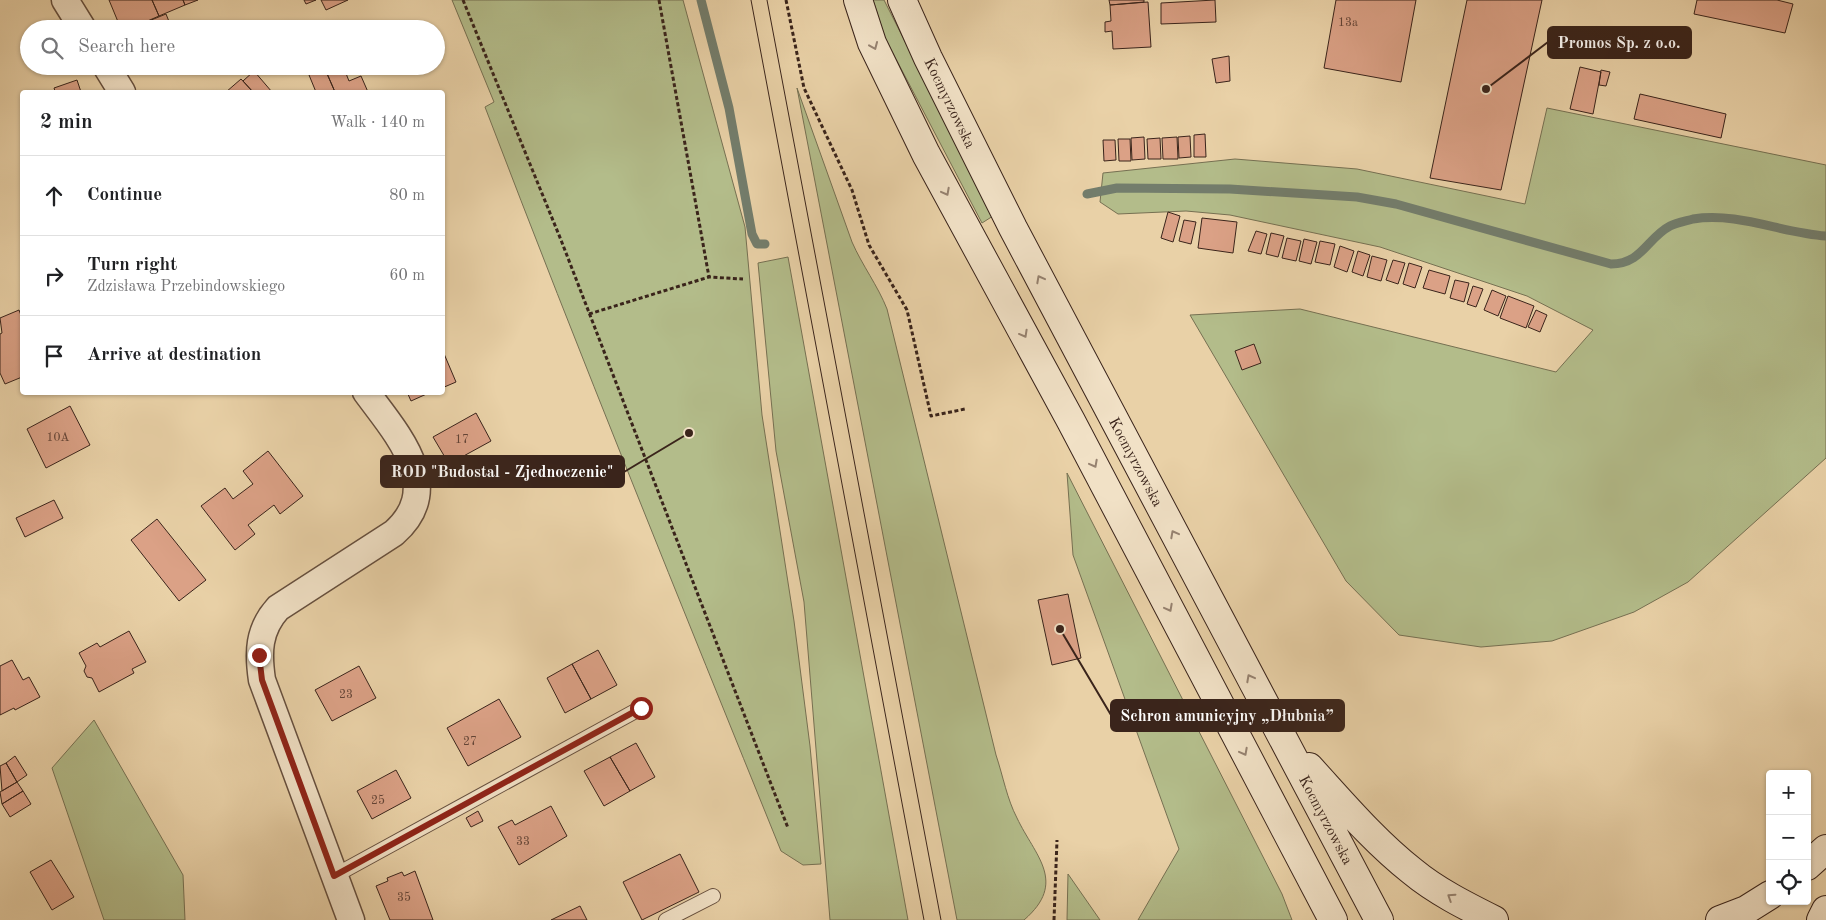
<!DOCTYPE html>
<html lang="en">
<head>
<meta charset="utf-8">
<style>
	body { margin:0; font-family:"Old Standard TT",serif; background:#f2f2f2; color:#202124 }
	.controls { position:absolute; right:15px; bottom:15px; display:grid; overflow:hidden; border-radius:5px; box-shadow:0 1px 4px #0004 }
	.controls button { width:45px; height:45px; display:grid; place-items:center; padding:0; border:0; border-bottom:1px solid #e0e0e0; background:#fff; color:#202124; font:25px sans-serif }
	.stop { position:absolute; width:15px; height:15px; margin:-11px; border:4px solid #8f2418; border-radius:50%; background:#fff }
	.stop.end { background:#8f2418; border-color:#fff; box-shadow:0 1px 5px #0008 }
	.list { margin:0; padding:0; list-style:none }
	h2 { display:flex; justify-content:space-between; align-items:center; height:65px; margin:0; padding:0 20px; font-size:21px }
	h2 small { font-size:16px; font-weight:400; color:#757577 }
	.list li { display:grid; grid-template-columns:32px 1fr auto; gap:15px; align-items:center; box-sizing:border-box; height:80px; padding:0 20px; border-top:1px solid #e0e0e0 }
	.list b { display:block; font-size:19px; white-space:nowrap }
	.list p { margin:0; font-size:16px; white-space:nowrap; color:#757577 }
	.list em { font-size:16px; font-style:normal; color:#757577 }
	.icon { flex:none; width:28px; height:28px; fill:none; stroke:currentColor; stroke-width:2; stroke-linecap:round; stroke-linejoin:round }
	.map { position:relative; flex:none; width:1826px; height:920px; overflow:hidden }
	.search { position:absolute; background:#fff; box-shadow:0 1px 4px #0004; left:20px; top:20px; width:425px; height:55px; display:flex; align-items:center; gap:12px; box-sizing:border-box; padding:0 18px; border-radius:28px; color:#757577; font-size:19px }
	.panel { position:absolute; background:#fff; box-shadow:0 1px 4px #0004; left:20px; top:90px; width:425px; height:305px; border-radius:5px }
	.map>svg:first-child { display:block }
</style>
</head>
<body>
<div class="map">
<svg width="1826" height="920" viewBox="0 0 1826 920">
	<rect width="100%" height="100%" fill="#e9d1a7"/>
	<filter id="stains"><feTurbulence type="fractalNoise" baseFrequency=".004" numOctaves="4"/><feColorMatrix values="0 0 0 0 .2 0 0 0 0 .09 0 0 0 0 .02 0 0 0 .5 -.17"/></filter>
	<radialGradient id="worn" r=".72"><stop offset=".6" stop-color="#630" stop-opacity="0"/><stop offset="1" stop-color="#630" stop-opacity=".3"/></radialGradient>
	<path fill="#b3bc8a" stroke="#767052" d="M452 0H683L745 227 762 415 794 621 810 746 821 864 803 865 781 851C681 604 580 356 485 107L494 102Z
		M873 0H884L993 216 982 223 885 38Z
		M797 88 852 242C862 265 878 286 887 309L996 755C1003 776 1007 799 1017 818 1035 856 1068 882 1024 920H957Z
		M1547 108 1826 165V458L1688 582 1634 612 1552 641 1481 647 1399 635 1346 581 1190 315 1300 309 1556 372 1593 330 1527 296 1380 247 1230 215 1186 211 1118 214 1100 202 1103 173 1235 159 1357 169 1525 204Z
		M788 257 908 920H830L804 602 776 451 758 263Z
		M1067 473 1282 894 1292 920H1138L1179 849 1073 555Z
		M94 720 183 875 185 920H104L52 768Z
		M1068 874 1100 920H1067Z"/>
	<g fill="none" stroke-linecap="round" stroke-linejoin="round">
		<path stroke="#737d6c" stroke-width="9" d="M701 0 729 108 752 234 757 244H765
			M1087 194 1117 188 1230 189 1357 197 1396 204 1611 264C1642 264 1647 238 1670 226 1676 223 1686 221 1693 219 1739 212 1781 233 1826 236"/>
	</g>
	<path fill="#dba186" stroke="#3a241b" d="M109 0H152L159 16 129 29H121Z
		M152 0H183L185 5 159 16Z
		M183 0H198L185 5Z
		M304 0H316L306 4Z
		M321 0H348L326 10Z
		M1109 0H1144V2L1110 5Z
		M1215 0 1216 22 1161 24V3Z
		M1336 0H1416L1401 82 1324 68Z
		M1467 0H1542L1501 190 1430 178Z
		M1697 0H1777L1793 4 1785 33 1694 14Z
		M1148 2 1151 47 1113 49 1112 31 1105 32V22L1111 21 1110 5Z
		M166 14 172 29H129Z
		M1229 56 1230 81 1216 83 1212 59Z
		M135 66H149L137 71Z
		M332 66H343L349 81 361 76 368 92H335L325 69Z
		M1580 67 1601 72 1593 114 1570 109Z
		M325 69 335 92H316L309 75Z
		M1601 70 1610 72 1606 86 1599 85Z
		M254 71 272 92H253L243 81Z
		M241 79 253 92H226Z
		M77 80 81 92H51L55 91 54 88Z
		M1640 94 1726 114 1721 138 1634 119Z
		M1205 134 1206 157H1194V135Z
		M1190 136 1191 157 1179 158 1178 137Z
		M1144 137 1145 159 1132 160 1131 138Z
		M1177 137 1178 159H1163L1162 138Z
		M1160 138 1161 159H1148L1147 139Z
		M1118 139H1130L1131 161H1119Z
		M1103 140H1115L1116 160 1104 161Z
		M1168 212 1180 216 1173 242 1161 238Z
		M1202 218 1237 222 1233 253 1198 248Z
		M1184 220 1196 222 1191 244 1179 241Z
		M1256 231 1267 234 1261 254 1248 251Z
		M1271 233 1284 236 1278 257 1266 254Z
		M1287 238 1301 241 1296 261 1282 258Z
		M1304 239 1317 242 1311 264 1299 261Z
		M1320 241 1335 244 1330 265 1315 262Z
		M1340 246 1354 251 1347 272 1334 267Z
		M1358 251 1370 255 1363 276 1352 272Z
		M1372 256 1387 260 1381 281 1367 277Z
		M1393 260 1405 263 1398 284 1386 280Z
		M1409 263 1422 267 1415 288 1403 284Z
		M1429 270 1450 276 1445 294 1423 288Z
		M1455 280 1469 283 1464 302 1450 298Z
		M1473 286 1483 289 1476 307 1467 304Z
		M1492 290 1506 296 1498 316 1484 310Z
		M1508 296 1534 306 1526 328 1500 318Z
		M19 310 22 318V377L5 384 0 373V334L2 333 0 318Z
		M1536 310 1547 315 1540 332 1528 327Z
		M1254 344 1261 363 1242 370 1235 351Z
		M442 349 456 382 442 388Z
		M407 392H431L411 401Z
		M70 406 90 445 46 468 27 429Z
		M476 413 491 441 449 464 433 437Z
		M268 451 303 496 280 514 274 505 248 525 255 534 235 550 201 506 225 488 233 499 253 484 243 471Z
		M54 500 63 518 25 537 16 518Z
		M157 519 206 580 179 601 131 540Z
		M1068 594 1081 658 1052 665 1038 600Z
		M129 631 146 662 132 669 134 673 99 692 92 678 87 677 84 671 86 666 79 653 97 643 100 647Z
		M598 650 617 685 591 699 572 664Z
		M12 660 23 680 29 677 40 697 15 710 14 708 0 715V666Z
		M572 664 591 699 565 713 547 678Z
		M359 666 376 698 332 721 315 690Z
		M499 699 521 737 468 766 447 728Z
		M636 743 655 777 630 791 610 757Z
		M15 756 27 775 17 782 6 763Z
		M610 757 630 791 604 806 584 771Z
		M6 763 17 782 2 791 0 766Z
		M396 770 411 798 372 819 357 791Z
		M17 782 23 791 2 804 0 792Z
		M23 791 31 804 10 817 2 804Z
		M551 806 567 836 519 865 498 827 512 820 515 825Z
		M478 811 483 821 471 827 466 818Z
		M680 854 699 892 642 920 623 882Z
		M51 860 74 897 52 910 30 872Z
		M415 871 433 920H390L376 886 388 881 387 878 402 872 404 876Z
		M580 906 587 920H551Z"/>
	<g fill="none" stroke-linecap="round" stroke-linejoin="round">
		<defs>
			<path id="service" d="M334 876 641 708
				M666 920 713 896"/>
			<path id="minor" d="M65 0 83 29
				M106 66 122 92
				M351 920 262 680C258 653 258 630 278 608L394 533C446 487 397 434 366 392"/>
			<path id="secondary" d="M858 0 872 43 926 154 1071 421 1333 920
				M902 0 928 58 1013 228 1379 920
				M1309 767C1342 803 1374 841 1412 871 1436 891 1466 906 1494 920
				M1807 866 1826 849
				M1720 920 1746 910 1770 895
				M1821 920 1826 910"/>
		</defs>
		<use href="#service" stroke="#664f3e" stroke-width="16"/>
		<use href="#minor" stroke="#664f3e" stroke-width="29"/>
		<use href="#secondary" stroke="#3a241b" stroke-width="30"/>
		<path stroke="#3a241b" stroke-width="3" stroke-dasharray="4 2.5" stroke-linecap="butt" d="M463 0 561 240 788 828
			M659 0 709 277
			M786 0 804 88 852 190 869 245 907 310 931 416 965 409
			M589 314 709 277 743 279
			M1054 920 1057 840"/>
		<use href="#service" stroke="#f1e1c6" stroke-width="14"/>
		<use href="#minor" stroke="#f1e1c6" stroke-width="26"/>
		<use href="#secondary" stroke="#f1e1c6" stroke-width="28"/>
		<path stroke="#3a241b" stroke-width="1" d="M751 0 924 920
			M767 0 941 920"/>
	</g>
	<defs><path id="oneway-chevron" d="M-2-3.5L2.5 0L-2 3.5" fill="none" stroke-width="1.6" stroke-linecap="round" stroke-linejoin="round" transform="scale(1.25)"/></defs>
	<g stroke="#968270">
		<use href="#oneway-chevron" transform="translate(874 46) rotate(67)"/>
		<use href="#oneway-chevron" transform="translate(946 192) rotate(62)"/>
		<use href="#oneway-chevron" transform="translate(1040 279) rotate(-118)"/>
		<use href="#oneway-chevron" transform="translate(1024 334) rotate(61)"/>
		<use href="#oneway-chevron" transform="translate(1094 464) rotate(62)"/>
		<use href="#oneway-chevron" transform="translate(1174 534) rotate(-118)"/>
		<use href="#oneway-chevron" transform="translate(1169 608) rotate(62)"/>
		<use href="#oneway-chevron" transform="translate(1250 678) rotate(-118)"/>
		<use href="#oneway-chevron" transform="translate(1244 752) rotate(62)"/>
		<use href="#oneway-chevron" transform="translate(1451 897) rotate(-147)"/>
	</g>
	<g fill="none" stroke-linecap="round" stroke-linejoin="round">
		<path stroke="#8f2418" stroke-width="6" d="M259 655 262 680 334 876 641 708"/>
	</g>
	<g text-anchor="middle" stroke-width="4" stroke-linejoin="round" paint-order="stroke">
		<g font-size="12" fill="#624336">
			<text x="1348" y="26">13a</text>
			<text x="58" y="441">10A</text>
			<text x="462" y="443">17</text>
			<text x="346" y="698">23</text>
			<text x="470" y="745">27</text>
			<text x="378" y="804">25</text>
			<text x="523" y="845">33</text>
			<text x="404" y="901">35</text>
		</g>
		<g font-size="15" fill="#3a241b" stroke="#f1e1c6">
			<text transform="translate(950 103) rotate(64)" y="5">Kocmyrzowska</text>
			<text transform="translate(1136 462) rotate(62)" y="5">Kocmyrzowska</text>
			<text transform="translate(1326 820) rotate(62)" y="5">Kocmyrzowska</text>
		</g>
	</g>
	<path fill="none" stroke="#3a241b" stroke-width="2" d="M1486 89L1548 42M689 433L624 472M1060 629L1111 715"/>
	<g fill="#3a241b" stroke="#f1e1c6" stroke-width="2">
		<circle cx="1486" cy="89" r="5"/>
		<circle cx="689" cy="433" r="5"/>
		<circle cx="1060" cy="629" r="5"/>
	</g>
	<g fill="#3a241b" stroke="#3a241b" stroke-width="2">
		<rect x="1548" y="27" width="143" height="31" rx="5"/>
		<rect x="381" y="456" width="243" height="31" rx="5"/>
		<rect x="1111" y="700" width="233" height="31" rx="5"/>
	</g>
	<g font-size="16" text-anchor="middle" font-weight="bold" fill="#fff">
		<text x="1619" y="48">Promos Sp. z o.o.</text>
		<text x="502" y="477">ROD "Budostal - Zjednoczenie"</text>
		<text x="1227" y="721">Schron amunicyjny „Dłubnia”</text>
	</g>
	<rect width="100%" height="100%" filter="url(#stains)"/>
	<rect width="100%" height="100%" fill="url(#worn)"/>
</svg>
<div class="controls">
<button>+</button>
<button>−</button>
<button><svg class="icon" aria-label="locate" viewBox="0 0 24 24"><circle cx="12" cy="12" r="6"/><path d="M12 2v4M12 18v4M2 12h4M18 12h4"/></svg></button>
</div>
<div class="stop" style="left:641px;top:708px"></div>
<div class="stop end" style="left:259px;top:655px"></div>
<div class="search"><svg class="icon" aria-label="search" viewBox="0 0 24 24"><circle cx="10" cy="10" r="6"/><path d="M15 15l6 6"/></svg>Search here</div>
<section class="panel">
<h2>2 min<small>Walk · 140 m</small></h2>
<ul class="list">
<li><svg class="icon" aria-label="ahead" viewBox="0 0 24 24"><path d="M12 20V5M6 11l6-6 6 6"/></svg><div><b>Continue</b></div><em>80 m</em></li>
<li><svg class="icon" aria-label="right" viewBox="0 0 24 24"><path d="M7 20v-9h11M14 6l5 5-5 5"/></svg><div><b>Turn right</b><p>Zdzisława Przebindowskiego</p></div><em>60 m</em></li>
<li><svg class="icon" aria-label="arrive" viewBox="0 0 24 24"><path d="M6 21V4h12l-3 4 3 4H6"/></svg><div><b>Arrive at destination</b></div></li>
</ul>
</section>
</div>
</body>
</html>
